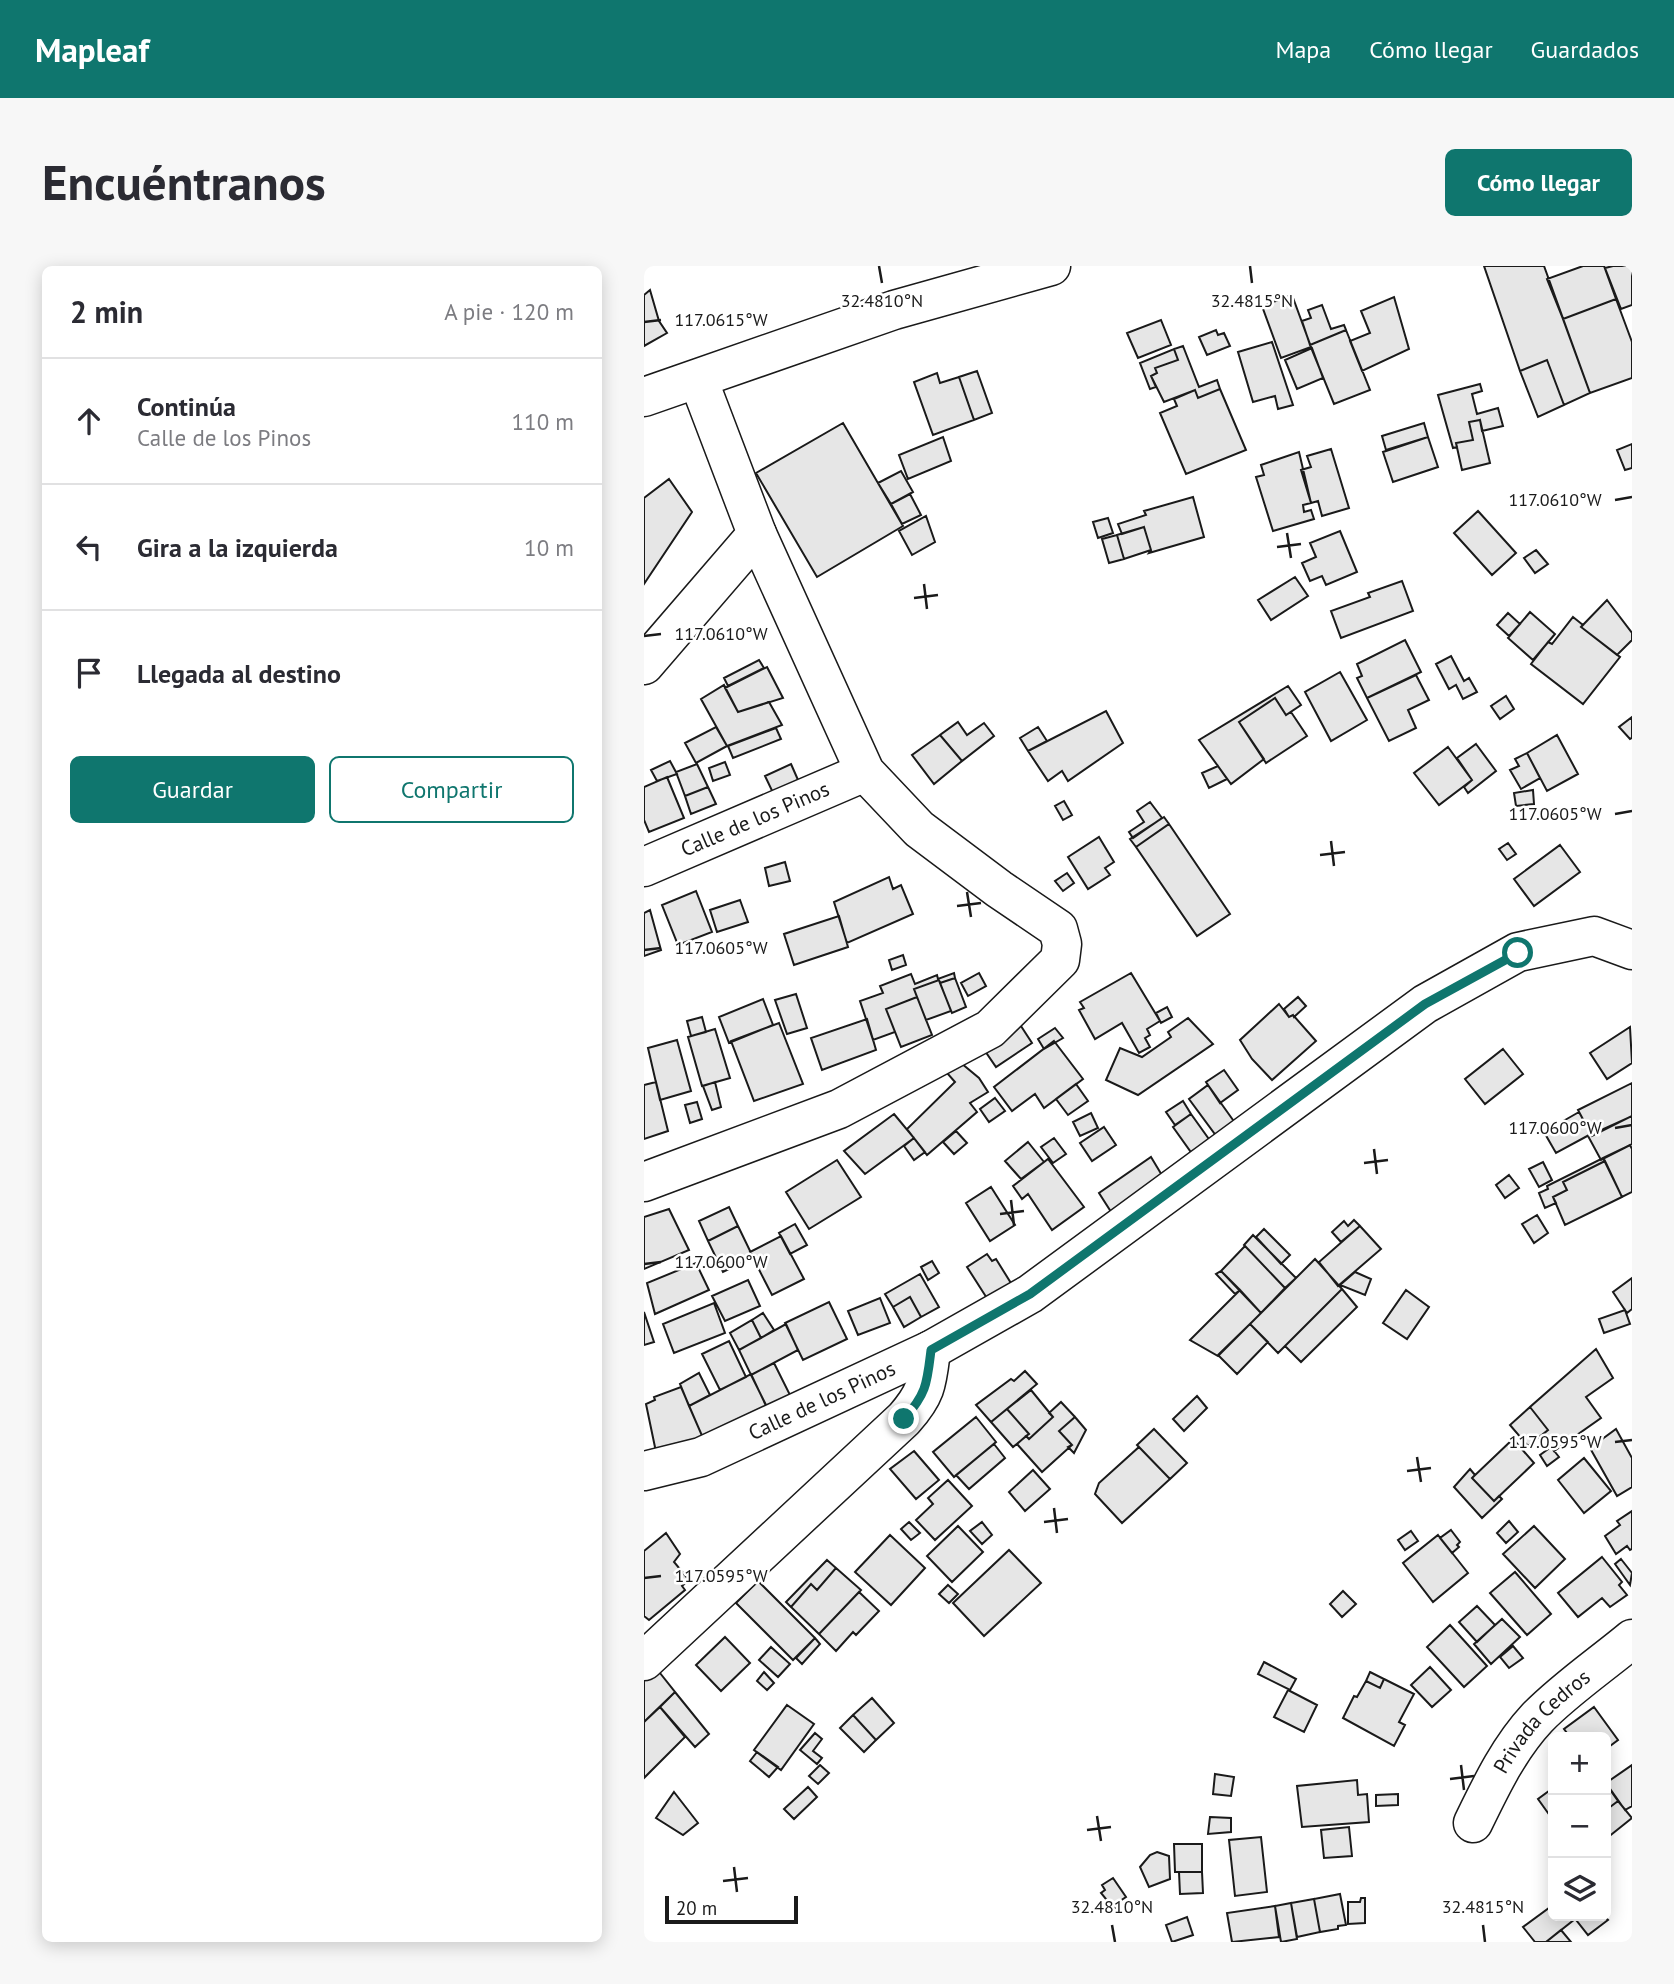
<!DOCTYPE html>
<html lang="es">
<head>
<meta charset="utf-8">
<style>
	body { margin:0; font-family:"PT Sans",sans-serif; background:#f7f7f7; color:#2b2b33 }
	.controls { position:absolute; right:21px; bottom:21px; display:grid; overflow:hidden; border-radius:10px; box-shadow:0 4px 18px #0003 }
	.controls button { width:63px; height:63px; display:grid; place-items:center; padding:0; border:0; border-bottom:2px solid #e1e1e2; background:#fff; color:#2b2b33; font:35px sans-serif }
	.scale { position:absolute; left:21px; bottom:18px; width:133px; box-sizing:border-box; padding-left:7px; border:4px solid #1a1a1a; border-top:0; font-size:19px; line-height:24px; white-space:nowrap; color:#1a1a1a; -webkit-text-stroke:5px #fff; paint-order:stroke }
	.stop { position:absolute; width:21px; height:21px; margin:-16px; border:5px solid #0f766e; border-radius:50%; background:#fff }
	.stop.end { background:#0f766e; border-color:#fff; box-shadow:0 2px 7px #0008 }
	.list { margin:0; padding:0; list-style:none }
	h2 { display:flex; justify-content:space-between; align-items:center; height:91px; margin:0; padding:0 28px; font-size:30px }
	h2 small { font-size:23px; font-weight:400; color:#7c7c81 }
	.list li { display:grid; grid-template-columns:46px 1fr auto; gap:21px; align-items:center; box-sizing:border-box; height:126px; padding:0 28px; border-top:2px solid #e1e1e2 }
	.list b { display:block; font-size:26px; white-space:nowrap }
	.list p { margin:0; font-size:23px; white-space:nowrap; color:#7c7c81 }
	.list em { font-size:23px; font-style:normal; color:#7c7c81 }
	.actions { display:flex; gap:14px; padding:21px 28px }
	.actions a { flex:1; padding:16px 0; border:2px solid #0f766e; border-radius:10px; text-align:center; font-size:24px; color:#0f766e }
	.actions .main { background:#0f766e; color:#fff }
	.icon { flex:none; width:38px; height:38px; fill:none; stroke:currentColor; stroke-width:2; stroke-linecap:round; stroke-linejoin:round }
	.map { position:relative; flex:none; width:988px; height:1676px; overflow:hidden; border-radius:10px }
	header { display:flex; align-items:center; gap:42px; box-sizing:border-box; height:98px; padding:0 35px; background:#0f766e; color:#fff }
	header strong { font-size:33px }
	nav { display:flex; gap:38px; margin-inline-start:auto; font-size:24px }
	.intro { display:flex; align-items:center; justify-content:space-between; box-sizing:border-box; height:168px; padding:0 42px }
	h1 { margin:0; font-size:49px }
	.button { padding:18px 32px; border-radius:10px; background:#0f766e; color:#fff; font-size:24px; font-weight:700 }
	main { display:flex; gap:42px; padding:0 42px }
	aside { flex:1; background:#fff; border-radius:10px; box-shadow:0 4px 18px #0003 }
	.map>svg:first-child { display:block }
</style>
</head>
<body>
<header>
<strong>Mapleaf</strong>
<nav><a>Mapa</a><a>Cómo llegar</a><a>Guardados</a></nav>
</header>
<div class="intro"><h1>Encuéntranos</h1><a class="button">Cómo llegar</a></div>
<main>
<aside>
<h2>2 min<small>A pie · 120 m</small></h2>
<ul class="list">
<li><svg class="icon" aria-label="ahead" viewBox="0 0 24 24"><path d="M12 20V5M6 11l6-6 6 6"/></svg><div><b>Continúa</b><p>Calle de los Pinos</p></div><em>110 m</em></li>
<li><svg class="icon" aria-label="left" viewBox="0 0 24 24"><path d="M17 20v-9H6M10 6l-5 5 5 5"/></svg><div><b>Gira a la izquierda</b></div><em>10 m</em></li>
<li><svg class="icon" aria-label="arrive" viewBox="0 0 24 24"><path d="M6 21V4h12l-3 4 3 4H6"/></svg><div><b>Llegada al destino</b></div></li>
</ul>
<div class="actions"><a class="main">Guardar</a><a>Compartir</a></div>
</aside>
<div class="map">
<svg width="988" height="1676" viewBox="0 0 988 1676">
	<rect width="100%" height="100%" fill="#fff"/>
	<path fill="#e6e6e6" stroke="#1a1a1a" stroke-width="2" d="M840 0H900L946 127 920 139 903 94 876 105Z
		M939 0H960L972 33 919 53 903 13Z
		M969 0H988V39L977 43 961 2Z
		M6 24 15 55 23 67 0 80V29Z
		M648 29 667 81 637 92 618 40Z
		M750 31 765 83 718 105 706 75 726 67 717 45Z
		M972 33 988 76V112L946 127 919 53Z
		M678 39 687 63 700 59 702 64 666 79 658 55 667 52 664 44Z
		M517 54 527 79 494 92 483 67Z
		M572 64 574 69 580 67 586 80 563 89 555 71Z
		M702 64 726 124 690 138 666 79Z
		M628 76 649 139 634 143 631 130 609 136 594 86Z
		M539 80 555 121 573 114 576 123 554 132 551 124 520 136 507 110 513 107 511 102 534 94 530 83Z
		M668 82 679 112 653 123 641 94Z
		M530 83 534 94 511 102 513 107 507 110 512 121 506 123 496 97Z
		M903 94 920 139 894 151 876 105Z
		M333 105 348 147 330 154 315 111Z
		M293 107 296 117 315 111 330 154 289 169 270 116Z
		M836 118 838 125 828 128 833 148 854 142 859 160 838 165 836 154 825 156 829 174 812 177 813 181 809 182 794 129Z
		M576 123 602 184 542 208 516 147 533 140 530 133 551 124 554 132Z
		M836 154 846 197 818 204 812 177 829 174 825 156Z
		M199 157 259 260 173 311 112 207Z
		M780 157 784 171 742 184 738 170Z
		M299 171 307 195 264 213 255 189Z
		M784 171 794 201 749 216 739 186Z
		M988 178V202L981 204 973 184Z
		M687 183 705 242 678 250 674 235 667 237 657 204 667 201 663 190Z
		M655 186 667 237 659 239 660 246 667 244 670 253 629 265 612 211 620 209 617 199Z
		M257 205 269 226 247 238 234 217Z
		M25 213 48 246 0 318V232Z
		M266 228 277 249 258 258 247 238Z
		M549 231 560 271 505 287 507 284 500 261 478 268 474 258 502 249 500 245Z
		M834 245 872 287 848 309 810 267Z
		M282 250 291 276 268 289 255 265Z
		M464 252 469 267 454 272 449 256Z
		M500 261 507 284 480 293 473 269Z
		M696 265 713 306 682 319 678 310 666 315 658 297 672 291 666 277Z
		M473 269 480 293 465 297 458 273Z
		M892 284 904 298 891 307 880 292Z
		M651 311 664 330 627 354 614 334Z
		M758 315 769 345 697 372 687 345 726 331 724 327Z
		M963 334 988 367V374L973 389 937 361Z
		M886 346 911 368 889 394 864 372Z
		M864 347 876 358 865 370 853 359Z
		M929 351 939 359 937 361 976 391 939 438 887 398 904 376 908 378Z
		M761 374 777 406 723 432 713 412 718 410 713 398Z
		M807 390 820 415 825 412 833 426 819 433 812 419 805 423 792 398Z
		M115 394 120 402 84 420 80 412Z
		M123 401 139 432 94 446 81 422Z
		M696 406 723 454 687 475 661 426Z
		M772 409 785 434 764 444 772 462 745 475 723 432Z
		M80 419 94 446 125 436 138 459 83 480 57 433Z
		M644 420 657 439 642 449 631 432 595 456 620 493 587 518 555 474Z
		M862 430 870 443 856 453 847 440Z
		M631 432 642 449 647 446 663 470 622 497 595 456Z
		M462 445 479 477 424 515 418 505 404 515 384 485Z
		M988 451V472L986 473 975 461Z
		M314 456 323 469 340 457 350 470 318 495 296 469Z
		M72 461 83 480 52 497 41 477Z
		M394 461 403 475 384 485 376 472Z
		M132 462 137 473 89 492 84 480Z
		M296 469 318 495 290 518 268 489Z
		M913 469 934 508 903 525 883 487Z
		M832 478 852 505 824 527 820 521 828 514 813 492Z
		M804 481 828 514 795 539 770 507Z
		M883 487 896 512 877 523 866 504 875 500 871 493Z
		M26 495 33 508 13 515 7 504Z
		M81 496 86 509 69 515 65 502Z
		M53 498 64 521 41 530 32 506Z
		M147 498 158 523 132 533 121 510Z
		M574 500 583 513 565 522 558 507Z
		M23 511 40 552 5 566 0 554V521Z
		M64 521 72 538 47 548 41 530Z
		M889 524 890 538 872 540 870 527Z
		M420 535 428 549 419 554 411 540Z
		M506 536 518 552 489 572 485 566 500 556 493 545Z
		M520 551 525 558 492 581 486 573Z
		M525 558 586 648 553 670 492 581Z
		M455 571 470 596 461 602 466 609 444 623 424 591Z
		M864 577 872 588 863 594 855 583Z
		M916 579 936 606 890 640 870 613Z
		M141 596 146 615 125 620 121 602Z
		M423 607 430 617 419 625 411 615Z
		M245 611 249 623 257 619 269 648 203 677 190 636Z
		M52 625 68 666 34 679 18 639Z
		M96 634 104 656 73 666 66 644Z
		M6 644 17 684 0 690V647Z
		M195 650 204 681 150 699 140 668Z
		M259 689 262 699 248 704 245 694Z
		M310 707 311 712 296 717 295 714 270 723 273 731 242 743 251 766 229 774 216 735 239 727 236 720 267 708 271 718 293 709 294 713Z
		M335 707 342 720 324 730 317 717Z
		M487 707 516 755 503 763 506 769 501 772 506 781 495 787 478 757 451 773 435 744 440 742 436 736Z
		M311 712 322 741 308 747 296 717Z
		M295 714 307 745 282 754 270 723Z
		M152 728 163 762 143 768 131 734Z
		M273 731 288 769 257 781 242 743Z
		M654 731 662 740 650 751 649 749 645 751 640 743Z
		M119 733 129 759 85 777 75 751Z
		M635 738 645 751 649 749 672 775 628 814 608 793 596 774Z
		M523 741 528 751 517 757 512 747Z
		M58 751 62 766 47 770 43 755Z
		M544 752 569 778 494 829 462 814 476 782 498 791 527 771 524 766Z
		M223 753 232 784 178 804 167 772Z
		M135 757 159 818 110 835 87 775Z
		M375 757 388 777 352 801 339 782Z
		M986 761 988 797 963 813 946 787Z
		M411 762 419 772 400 783 394 773Z
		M71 763 86 812 58 820 44 771Z
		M33 774 47 825 16 834 4 782Z
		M410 775 439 813 400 842 391 828 368 845 350 821Z
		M859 783 879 808 841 838 821 813Z
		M317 797 335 812 344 826 326 837 333 846 283 889 263 863 311 816 303 807Z
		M580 804 594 824 576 837 562 816Z
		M12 816 24 865 0 873V819Z
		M71 816 77 841 68 844 59 820Z
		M988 817V850L948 870 934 844Z
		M432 818 444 835 424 849 412 833Z
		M564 819 594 861 576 875 545 833Z
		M351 832 361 845 345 856 336 843Z
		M539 835 547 848 531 859 522 846Z
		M53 836 58 853 46 857 41 839Z
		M935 846 947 868 912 887 900 866Z
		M447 847 454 862 436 870 429 856Z
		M250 848 270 872 221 908 200 885Z
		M547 848 567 876 549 889 529 861Z
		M988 850V878L957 894 944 870Z
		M460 861 472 879 448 895 436 877Z
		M312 865 323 877 310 888 299 876Z
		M270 872 281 886 270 894 260 880Z
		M410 872 422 888 409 897 397 881Z
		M384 876 400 896 377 913 361 895Z
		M986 879 988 883V926L978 931 959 892Z
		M507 891 522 916 471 952 455 927Z
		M959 892 961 895 919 916 923 924 909 931 912 937 901 942 895 927 904 923 903 920Z
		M404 893 440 941 408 964 384 928 378 933 369 920Z
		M193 894 217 931 165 963 142 926Z
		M961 895 978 931 921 959 909 931 923 924 919 916Z
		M899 896 908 914 895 921 885 903Z
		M865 909 875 922 861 932 852 919Z
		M347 921 371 959 346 975 322 937Z
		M85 941 94 960 64 975 55 955Z
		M25 943 45 984 0 1003V951Z
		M893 949 904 967 890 977 878 958Z
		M710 954 716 960 697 976 688 966 700 955 704 960Z
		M151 958 163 979 146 988 135 967Z
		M94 960 109 991 79 1006 64 975Z
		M716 960 737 983 694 1020 675 996Z
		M620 963 646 989 637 998 612 971Z
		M609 969 652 1012 641 1022 600 979Z
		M137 970 160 1013 128 1029 106 986Z
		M601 980 641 1022 617 1047 577 1005Z
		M343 988 348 995 352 993 370 1022 346 1037 323 1001Z
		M671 993 698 1023 634 1087 606 1058Z
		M288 995 295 1007 284 1014 277 1001Z
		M52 997 65 1024 11 1048 3 1017Z
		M577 1005 596 1024 591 1028 572 1008Z
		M711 1006 727 1013 721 1029 696 1019Z
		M276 1008 295 1041 277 1051 266 1031 249 1041 241 1028Z
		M988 1012V1043L983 1047 969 1026Z
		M104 1014 116 1040 81 1055 68 1030Z
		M698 1023 713 1041 657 1096 641 1080Z
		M596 1024 617 1047 574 1090 546 1074Z
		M762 1024 785 1041 763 1073 739 1057Z
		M266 1031 277 1051 260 1061 249 1041Z
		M236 1032 246 1057 214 1069 204 1045Z
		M185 1036 203 1073 159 1094 141 1057Z
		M70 1037 81 1067 30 1087 19 1058Z
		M981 1044 986 1058 960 1067 955 1053Z
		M0 1046 10 1076 0 1079Z
		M119 1047 130 1064 117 1072 108 1054Z
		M108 1054 117 1072 95 1084 86 1067Z
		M142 1058 154 1084 107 1109 95 1084Z
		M606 1058 624 1076 593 1108 574 1089Z
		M85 1075 102 1111 76 1124 58 1088Z
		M952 1083 969 1112 942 1131 957 1152 910 1185 898 1169 904 1164 886 1141Z
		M130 1097 146 1129 123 1141 107 1109Z
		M381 1105 393 1118 347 1156 332 1139 367 1113 370 1115Z
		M55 1107 66 1129 45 1140 36 1118Z
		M107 1108 124 1144 59 1172 45 1140Z
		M37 1121 59 1172 12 1186 2 1138 11 1134 10 1131Z
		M387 1124 409 1151 385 1173 382 1170 385 1168 363 1143Z
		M553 1130 563 1142 540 1165 529 1153Z
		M417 1136 431 1151 415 1165 428 1179 398 1206 373 1178 382 1170 385 1173 409 1151 405 1147Z
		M886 1141 904 1164 884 1180 866 1159Z
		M363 1143 385 1168 369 1181 347 1156Z
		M332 1151 352 1176 310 1211 289 1186Z
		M431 1151 442 1164 430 1187 424 1181 428 1179 415 1165Z
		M510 1163 543 1197 526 1213 493 1179Z
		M972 1163 988 1192V1221L973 1230 946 1182Z
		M869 1173 890 1197 850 1235 828 1212Z
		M350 1178 361 1192 325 1223 312 1209Z
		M495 1181 526 1213 478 1257 451 1228 455 1217Z
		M907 1181 915 1191 903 1200 896 1189Z
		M270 1185 295 1214 272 1233 246 1203Z
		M940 1192 967 1225 940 1247 914 1214Z
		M826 1203 831 1209 828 1212 850 1235 855 1230 858 1233 838 1252 810 1221Z
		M389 1204 406 1223 381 1245 365 1226Z
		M304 1214 328 1240 291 1274 272 1254 289 1238 284 1232Z
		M988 1245V1283L986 1284 983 1280 972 1288 961 1270 976 1259 973 1255Z
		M865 1255 874 1266 862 1277 853 1267Z
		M265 1256 276 1267 267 1274 257 1263Z
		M338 1256 348 1269 338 1278 326 1265Z
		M314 1260 339 1286 308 1316 283 1290Z
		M890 1260 921 1293 891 1322 859 1288Z
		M807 1264 816 1276 813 1279 815 1281 808 1287 796 1272Z
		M767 1265 774 1275 761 1284 754 1274Z
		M22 1267 36 1288 30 1296 45 1314 38 1320 41 1324 5 1354 0 1350V1285Z
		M246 1269 281 1302 247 1339 211 1306Z
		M794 1269 824 1307 789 1336 759 1297Z
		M365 1284 397 1317 340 1370 309 1337Z
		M958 1291 978 1316 975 1319 983 1329 966 1341 958 1332 934 1351 914 1327Z
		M977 1293 988 1307 986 1319 971 1298Z
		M183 1294 192 1302 173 1324 167 1318 147 1341 142 1336Z
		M192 1302 217 1324 175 1368 147 1341 167 1318 173 1324Z
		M871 1306 907 1348 883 1369 846 1327Z
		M114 1315 171 1372 149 1394 92 1337Z
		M304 1319 314 1328 305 1337 295 1328Z
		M699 1325 712 1338 698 1351 686 1338Z
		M215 1326 235 1345 212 1369 209 1366 192 1385 175 1368Z
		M833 1340 851 1359 833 1376 815 1356Z
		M858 1353 876 1371 847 1398 830 1378Z
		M806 1359 843 1400 820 1421 783 1381Z
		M81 1371 106 1397 77 1425 52 1399Z
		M171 1372 176 1378 158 1398 152 1392Z
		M869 1380 879 1392 865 1402 856 1391Z
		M127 1381 146 1398 134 1411 115 1394Z
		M620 1396 652 1413 646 1424 614 1408Z
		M786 1401 807 1424 788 1441 767 1419Z
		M12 1402 31 1426 0 1456V1413Z
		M120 1406 130 1417 123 1424 113 1415Z
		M726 1406 740 1413 736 1422 722 1415Z
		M740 1413 770 1428 755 1456 761 1459 750 1480 699 1452 710 1430 713 1431 722 1415 736 1422Z
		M644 1424 673 1439 660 1466 630 1451Z
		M31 1426 65 1468 51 1481 16 1441Z
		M228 1432 250 1457 232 1474 209 1449Z
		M143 1439 170 1458 137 1504 110 1484Z
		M16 1441 41 1471 0 1512V1456Z
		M950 1441 974 1474 962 1483V1471H926L920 1463Z
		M209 1449 232 1474 220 1486 196 1462Z
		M171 1467 178 1473 169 1485 178 1492 173 1498 156 1484Z
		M113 1486 134 1501 125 1511 106 1495Z
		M176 1499 185 1507 174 1518 165 1510Z
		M988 1499V1540L981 1544 962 1517Z
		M571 1508 590 1511 587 1530 569 1528Z
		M713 1514 714 1529 723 1528 725 1556 658 1561 653 1520Z
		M962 1518 974 1535 962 1544Z
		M164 1521 173 1531 150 1553 140 1543Z
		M909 1522V1554L894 1533Z
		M30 1526 54 1557 39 1569 12 1552Z
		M754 1528V1539L732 1540V1529Z
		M974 1535 988 1552 963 1572 962 1544Z
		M566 1551 587 1552V1566L564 1568Z
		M705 1561 708 1590 680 1592 677 1564Z
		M617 1571 623 1626 591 1630 585 1574Z
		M530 1578H558V1606H531Z
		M513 1586 525 1590 526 1613 505 1621 496 1601 506 1589Z
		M535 1606H558L559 1627 536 1628Z
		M469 1612 482 1631 470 1639 472 1641 470 1643 457 1627 461 1624 458 1619Z
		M696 1628 702 1659 694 1660V1663L676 1666 670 1633Z
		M717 1632H721V1657L704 1658V1636H716Z
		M670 1633 676 1666 653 1671 647 1637Z
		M647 1637 653 1673 637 1676 631 1640Z
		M909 1639V1650H929L931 1653 902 1676H891L879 1661Z
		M631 1640 635 1671 588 1676 583 1647Z
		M929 1650H960L964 1654 944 1669Z
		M543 1651 549 1669 528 1676 522 1659Z
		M917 1664 927 1676H902Z"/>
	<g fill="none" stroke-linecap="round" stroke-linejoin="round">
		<defs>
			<g id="minor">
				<path d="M0 131 250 44 407 0"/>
				<path d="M0 399 113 268 54 113"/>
				<path id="s1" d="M0 601 221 506"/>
				<path d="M0 916 195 843 346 763 416 694 418 678 414 663 355 623 275 563 221 506 113 268"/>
				<path id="s2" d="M0 1205 57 1191 287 1084 386 1028 781 738 874 686 950 670 988 684"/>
				<path d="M0 1395 260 1153C283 1127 283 1117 287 1084"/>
				<path id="s3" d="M829 1557C847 1520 865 1482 893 1452 920 1424 958 1398 988 1373"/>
			</g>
		</defs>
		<use href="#minor" stroke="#1a1a1a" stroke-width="41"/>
		<use href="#minor" stroke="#fff" stroke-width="38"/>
	</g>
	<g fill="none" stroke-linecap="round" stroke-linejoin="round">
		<path stroke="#0f766e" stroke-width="9" d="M260 1153C283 1127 283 1117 287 1084L386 1028 781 738 874 687"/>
	</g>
	<path fill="none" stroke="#1a1a1a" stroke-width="2.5" d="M235 0 238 17M606 0 608 17M0 56 17 54M971 234 988 231M643 267 647 292M633 281 657 278M280 318 283 343M270 332 294 329M0 370 17 368M971 548 988 545M687 575 690 600M676 589 701 586M323 626 327 651M313 640 337 637M0 684 17 682M971 862 988 859M730 883 733 908M720 897 744 894M367 934 370 959M356 948 380 945M0 998 17 996M971 1176 988 1174M773 1191 777 1216M763 1205 787 1202M410 1242 413 1267M400 1256 424 1253M0 1312 17 1310M817 1499 820 1524M806 1513 830 1510M453 1550 457 1575M443 1564 467 1561M90 1601 93 1626M79 1615 104 1612M468 1659 471 1676M839 1659 841 1676"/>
	<g text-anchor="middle" stroke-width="5" stroke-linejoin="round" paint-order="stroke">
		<g font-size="21" fill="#1a1a1a" stroke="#fff">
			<text dy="7" stroke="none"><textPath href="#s1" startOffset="121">Calle de los Pinos</textPath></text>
			<text dy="7" stroke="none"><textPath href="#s2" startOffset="192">Calle de los Pinos</textPath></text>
			<text dy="7" stroke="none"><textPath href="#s3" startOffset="124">Privada Cedros</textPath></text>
		</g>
	</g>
	<g font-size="18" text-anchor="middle" fill="#1a1a1a" stroke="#fff" stroke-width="5" stroke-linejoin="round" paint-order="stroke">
		<text x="238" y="41">32.4810°N</text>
		<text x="608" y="41">32.4815°N</text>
		<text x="77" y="60">117.0615°W</text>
		<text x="911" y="240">117.0610°W</text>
		<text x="77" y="374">117.0610°W</text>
		<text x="911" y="554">117.0605°W</text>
		<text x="77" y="688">117.0605°W</text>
		<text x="911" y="868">117.0600°W</text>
		<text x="77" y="1002">117.0600°W</text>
		<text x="911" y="1182">117.0595°W</text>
		<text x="77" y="1316">117.0595°W</text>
		<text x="468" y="1647">32.4810°N</text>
		<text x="839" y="1647">32.4815°N</text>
	</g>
</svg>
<div class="controls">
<button>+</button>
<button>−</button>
<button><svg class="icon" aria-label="layers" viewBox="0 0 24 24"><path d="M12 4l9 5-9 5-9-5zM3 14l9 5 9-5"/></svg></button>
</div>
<div class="scale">20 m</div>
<div class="stop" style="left:874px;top:687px"></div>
<div class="stop end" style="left:260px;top:1153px"></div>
</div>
</main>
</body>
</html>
